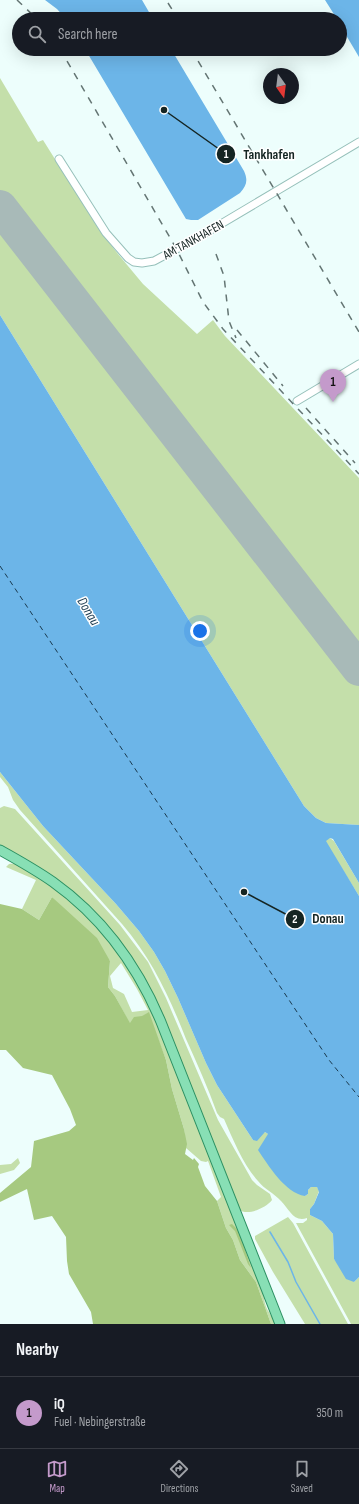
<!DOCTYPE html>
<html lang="en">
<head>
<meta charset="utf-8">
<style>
	body { margin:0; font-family:"Sofia Sans Condensed",sans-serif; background:#242831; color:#f1f3f6 }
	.compass { position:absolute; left:263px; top:68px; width:36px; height:36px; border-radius:50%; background:#171b24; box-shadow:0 4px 16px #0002; rotate:166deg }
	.you { position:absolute; left:200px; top:631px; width:14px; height:14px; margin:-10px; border:3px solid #fff; border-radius:50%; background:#1a73e8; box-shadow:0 0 0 6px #1a73e833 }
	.badge { display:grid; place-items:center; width:26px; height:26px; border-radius:50%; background:#c49acb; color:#111; font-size:13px; font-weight:700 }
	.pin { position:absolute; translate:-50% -33px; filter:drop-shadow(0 1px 2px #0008) }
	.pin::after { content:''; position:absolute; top:21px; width:14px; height:12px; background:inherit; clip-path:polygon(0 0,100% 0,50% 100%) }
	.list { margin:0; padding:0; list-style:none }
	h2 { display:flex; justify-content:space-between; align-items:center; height:52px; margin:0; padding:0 16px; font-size:17px }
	h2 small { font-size:13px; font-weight:400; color:#9ea1a6 }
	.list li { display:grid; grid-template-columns:26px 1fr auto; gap:12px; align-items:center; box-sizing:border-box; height:72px; padding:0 16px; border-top:1px solid #363941 }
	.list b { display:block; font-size:15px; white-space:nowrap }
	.list p { margin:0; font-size:13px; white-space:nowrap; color:#9ea1a6 }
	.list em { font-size:13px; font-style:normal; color:#9ea1a6 }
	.icon { flex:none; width:22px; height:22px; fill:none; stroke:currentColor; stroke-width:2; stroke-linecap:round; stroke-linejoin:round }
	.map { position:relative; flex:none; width:359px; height:1324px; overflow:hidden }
	.search { position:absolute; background:#171b24; box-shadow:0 4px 16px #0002; left:12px; right:12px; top:12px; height:44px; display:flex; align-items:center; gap:10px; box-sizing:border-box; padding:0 14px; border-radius:22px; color:#9ea1a6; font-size:15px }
	.sheet { height:124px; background:#171b24 }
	nav { display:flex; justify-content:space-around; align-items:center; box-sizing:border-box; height:56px; border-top:1px solid #363941; background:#171b24; font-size:11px; color:#9ea1a6 }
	nav a { display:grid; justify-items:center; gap:2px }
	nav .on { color:#c49acb }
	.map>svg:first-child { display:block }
</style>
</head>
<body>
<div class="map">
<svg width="359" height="1324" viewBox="0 0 359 1324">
	<rect width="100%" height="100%" fill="#edfefc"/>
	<path fill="#c4dfaa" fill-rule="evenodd" d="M0 78 38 142 43 140 100 231 118 254 143 284 197 334 213 320 225 336 359 478V825L326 823 316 818 304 806 0 315Z
		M0 772 43 826 116 904 139 931 154 952 165 971 178 998 206 1063 217 1085 253 1140 265 1132 268 1134 305 1196 308 1194V1190L311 1187H317L319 1191 314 1204 310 1209V1215L322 1221 333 1234 334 1259 354 1282 359 1277V1324H351L296 1223H303L307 1220V1218C294 1223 289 1209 281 1201 274 1193 264 1189 258 1181 243 1165 233 1139 224 1119L220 1117 217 1113C208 1088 197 1063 186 1039 169 996 152 959 122 924L20 810 13 800 8 787 0 777Z
		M4 806 15 809 120 925 148 962 166 998 218 1120 252 1180 257 1185 270 1194 272 1200C266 1208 246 1217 239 1209L163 1016 148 985 133 959 114 933 92 909 25 859 0 845V808Z
		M330 838 334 841 359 883V896L326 843V839Z
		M9 864C18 862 27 870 34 874 87 906 125 958 153 1012L263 1292C264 1299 265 1307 269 1312 271 1317 274 1319 276 1324H271L256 1282 240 1260 233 1240 226 1228 217 1201 221 1197 208 1161 206 1162 201 1161 186 1148 184 1129 172 1089 166 1060 148 1013 130 1024 115 996 108 987 110 961 52 897 39 920 22 909 36 880 6 867ZM121 963 137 989 148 1010 132 1012 124 994 113 988 110 976Z
		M18 1158 20 1163 14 1170 0 1174V1165L11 1164Z
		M288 1217 293 1223 348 1324H305L273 1272 255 1239V1236Z"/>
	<path fill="#a6c980" d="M52 897 97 938 110 961 108 987 115 996 130 1023 134 1017 142 1016 149 1012 166 1060 172 1089 184 1129 187 1144 185 1154 193 1160 194 1158 199 1164 198 1167 205 1186 217 1201 226 1228 233 1240 240 1260 256 1282 271 1324H93L91 1312 69 1274 67 1261 66 1237 52 1216 34 1220 27 1189 0 1202V1193L31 1167 34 1141 69 1131 76 1125 70 1109 52 1075 23 1068 6 1050H0V904L22 909 39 920Z
		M232 1224 239 1231 251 1268 248 1264 235 1231 229 1225Z"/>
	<path fill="#6cb5e8" d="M45 0H142L153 19H66L57 9Z
		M325 0H359V57L340 25V19H337Z
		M85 49H171L244 171C248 180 247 185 240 193L198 220H191L186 219Z
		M0 315 304 806 316 818 326 823 359 825V883L333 839 330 838 326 841 359 896V1277L354 1282 346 1279 334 1259 333 1234 322 1221 310 1215V1209L314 1204 319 1192 317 1187H311L308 1190V1194L305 1196C285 1193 268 1165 258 1150L268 1134 265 1132 257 1141 253 1140 217 1085 206 1063 178 998 165 971 154 952 139 931 116 904 43 826 0 772Z"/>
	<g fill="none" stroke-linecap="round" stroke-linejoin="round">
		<path stroke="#6cb5e8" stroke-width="1.5" d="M270 1232 288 1262 296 1282 320 1324"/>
		<path stroke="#1a3a4f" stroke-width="1" stroke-dasharray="5 4" stroke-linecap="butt" d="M0 566 329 1060 359 1097"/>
		<path stroke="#a8bab8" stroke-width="34" d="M0 207 359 669"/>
		<defs>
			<path id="minor" d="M59 159 106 233 128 258 134 262 142 263 154 261 199 237 359 142
				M297 401 359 364"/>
			<path id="major" d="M0 850C18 860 36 870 53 882 102 917 138 967 161 1022L280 1324"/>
		</defs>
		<use href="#minor" stroke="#96c0ba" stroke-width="9"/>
		<use href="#major" stroke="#2c9062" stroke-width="11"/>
		<use href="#minor" stroke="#fff" stroke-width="7"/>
		<use href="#major" stroke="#88dfb5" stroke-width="9"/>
		<path stroke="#647573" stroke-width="1.5" stroke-dasharray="7 7" stroke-linecap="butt" d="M17 0 37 19
			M168 3 178 19
			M60 49 176 248 203 302 223 329 359 474
			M191 49 359 332
			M216 254 224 276 229 321 236 338
			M237 330 283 386
			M306 408 355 463"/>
	</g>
	<g text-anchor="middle" stroke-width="3" stroke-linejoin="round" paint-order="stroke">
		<g font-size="13" fill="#152523" stroke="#fff">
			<text transform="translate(193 239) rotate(-29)" y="5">AM TANKHAFEN</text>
		</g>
		<g font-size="14" font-style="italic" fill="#1a3a4f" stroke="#fff">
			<text transform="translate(89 611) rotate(59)" y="5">Donau</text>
		</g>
	</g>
	<path fill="none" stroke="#152523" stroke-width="1.5" d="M164 110L226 154M244 892L295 919"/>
	<g fill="#152523" stroke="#fff" stroke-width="1.5">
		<circle cx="164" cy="110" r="4"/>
		<circle cx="244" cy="892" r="4"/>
		<circle cx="226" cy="154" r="10"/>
		<circle cx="295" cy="919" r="10"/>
	</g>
	<g font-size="12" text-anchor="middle" font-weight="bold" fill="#fff">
		<text x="226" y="158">1</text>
		<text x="295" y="923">2</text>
	</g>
	<g font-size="14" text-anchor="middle" font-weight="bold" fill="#152523" stroke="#fff" stroke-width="3" stroke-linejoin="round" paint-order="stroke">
		<text x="269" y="159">Tankhafen</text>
		<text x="328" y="923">Donau</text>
	</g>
</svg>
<svg class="compass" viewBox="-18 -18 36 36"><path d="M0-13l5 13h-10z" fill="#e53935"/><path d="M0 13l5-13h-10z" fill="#9ea1a6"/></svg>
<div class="you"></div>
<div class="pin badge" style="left:333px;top:402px">1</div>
<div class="search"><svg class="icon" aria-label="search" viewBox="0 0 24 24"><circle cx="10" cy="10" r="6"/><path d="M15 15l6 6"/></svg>Search here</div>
</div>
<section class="sheet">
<h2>Nearby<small></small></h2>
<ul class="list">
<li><span class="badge">1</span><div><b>iQ</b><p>Fuel · Nebingerstraße</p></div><em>350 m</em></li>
</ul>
</section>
<nav>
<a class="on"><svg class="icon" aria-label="map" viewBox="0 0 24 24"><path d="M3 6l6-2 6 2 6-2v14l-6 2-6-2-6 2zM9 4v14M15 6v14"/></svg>Map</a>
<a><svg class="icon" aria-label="directions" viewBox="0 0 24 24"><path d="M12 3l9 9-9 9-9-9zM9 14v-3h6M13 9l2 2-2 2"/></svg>Directions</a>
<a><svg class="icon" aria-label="saved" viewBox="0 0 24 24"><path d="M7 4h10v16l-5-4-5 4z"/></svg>Saved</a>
</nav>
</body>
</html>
